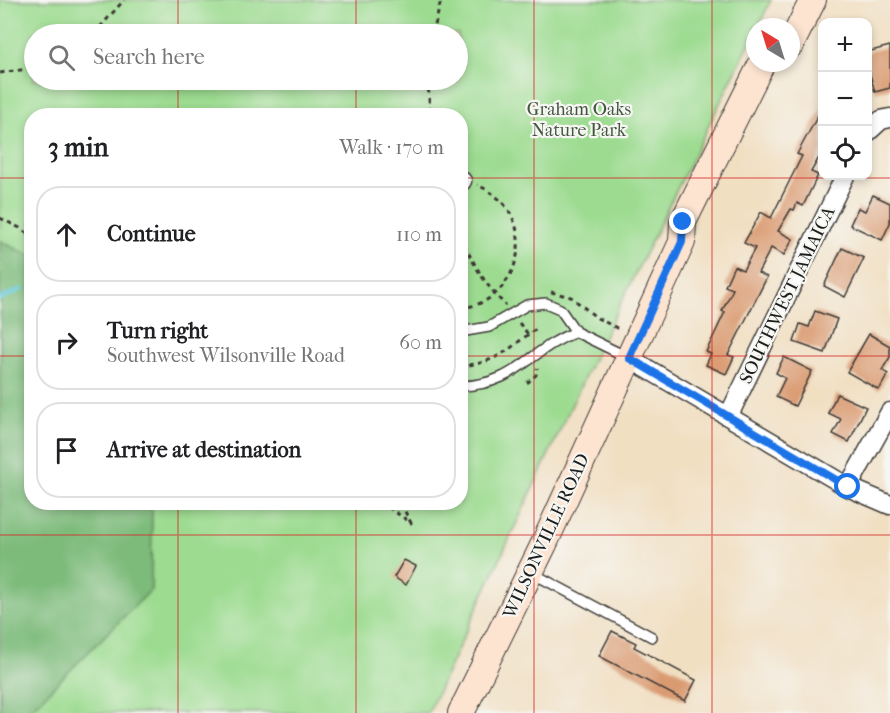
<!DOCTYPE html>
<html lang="en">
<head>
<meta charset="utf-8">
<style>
	body { margin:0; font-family:"IM FELL French Canon",serif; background:#f6f6f6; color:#202124 }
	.controls { position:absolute; right:18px; top:18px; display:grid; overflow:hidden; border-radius:12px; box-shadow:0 3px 9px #0003 }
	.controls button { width:54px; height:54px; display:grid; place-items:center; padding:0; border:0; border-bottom:2px solid #e0e0e0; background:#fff; color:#202124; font:30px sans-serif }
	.compass { position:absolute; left:746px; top:18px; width:54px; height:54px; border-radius:50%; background:#fff; box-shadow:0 3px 9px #0003; rotate:322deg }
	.stop { position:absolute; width:18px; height:18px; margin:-14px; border:4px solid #1a73e8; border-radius:50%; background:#fff }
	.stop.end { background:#1a73e8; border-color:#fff; box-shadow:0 2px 6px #0008 }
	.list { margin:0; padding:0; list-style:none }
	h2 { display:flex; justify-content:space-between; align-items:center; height:78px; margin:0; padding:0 24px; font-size:26px }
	h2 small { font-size:20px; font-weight:400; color:#757577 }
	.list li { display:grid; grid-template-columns:39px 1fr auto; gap:18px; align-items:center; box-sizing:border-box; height:96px; margin:0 12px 12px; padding:0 12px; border:2px solid #e0e0e0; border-radius:24px }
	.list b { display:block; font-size:22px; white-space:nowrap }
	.list p { margin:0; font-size:20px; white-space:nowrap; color:#757577 }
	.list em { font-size:20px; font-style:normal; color:#757577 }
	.icon { flex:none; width:33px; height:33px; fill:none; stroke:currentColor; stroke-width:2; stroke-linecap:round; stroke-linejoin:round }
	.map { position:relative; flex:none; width:890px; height:713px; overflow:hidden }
	.search { position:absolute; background:#fff; box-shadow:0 3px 9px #0003; left:24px; top:24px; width:444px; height:66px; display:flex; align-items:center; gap:15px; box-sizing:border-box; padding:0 21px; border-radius:33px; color:#757577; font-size:22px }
	.panel { position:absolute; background:#fff; box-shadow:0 3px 9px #0003; left:24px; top:108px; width:444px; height:402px; border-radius:24px }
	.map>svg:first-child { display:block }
</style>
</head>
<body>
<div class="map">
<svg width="890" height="713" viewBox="0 0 890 713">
	<rect width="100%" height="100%" fill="#f6f6f2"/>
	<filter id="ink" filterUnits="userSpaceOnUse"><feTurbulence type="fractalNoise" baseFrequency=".0167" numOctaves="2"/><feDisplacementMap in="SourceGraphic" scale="12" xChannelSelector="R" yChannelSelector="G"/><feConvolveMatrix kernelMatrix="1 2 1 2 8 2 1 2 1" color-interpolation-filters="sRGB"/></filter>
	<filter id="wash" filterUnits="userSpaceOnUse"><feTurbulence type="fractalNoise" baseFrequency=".008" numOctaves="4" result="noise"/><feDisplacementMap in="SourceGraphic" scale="24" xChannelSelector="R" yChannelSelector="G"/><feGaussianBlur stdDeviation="1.35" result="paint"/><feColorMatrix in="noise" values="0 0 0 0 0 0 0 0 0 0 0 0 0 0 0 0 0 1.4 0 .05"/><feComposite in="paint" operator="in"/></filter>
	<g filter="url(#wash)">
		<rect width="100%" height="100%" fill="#f1dfc2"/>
		<path fill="#9cdb90" stroke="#5c7c56" stroke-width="1.5" fill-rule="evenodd" d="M0 0H771L758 27H755V32L596 353 428 713H0ZM34 34H458V80H34ZM32 116H460V502H32Z"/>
		<path fill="#7dbb7a" stroke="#4c6c4b" stroke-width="1.5" d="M0 241 31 256 32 502 150 503 152 512 151 590 27 713H0Z"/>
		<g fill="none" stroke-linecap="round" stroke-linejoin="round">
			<path stroke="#5ec8d9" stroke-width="4.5" d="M0 299 22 289"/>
		</g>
		<g id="blocks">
			<path fill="#da9b72" d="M890 46V88L875 92 867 64V52Z
				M822 108V152L811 172 818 175 803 206 797 203 794 210 791 209 778 231 793 239 784 255 771 248 758 273 767 277 728 355 734 357 726 374 706 365 711 354 706 352 725 312 722 311 733 289 725 286 734 266 743 270 755 248 744 243 761 212 771 218 802 156 797 154Z
				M873 195 890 203V223L882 240 850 225 858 208 865 211Z
				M842 248 864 258 845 297 824 286Z
				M815 311 837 319 825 353 794 342 800 324 809 327Z
				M869 334 890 346V357L882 370 888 374 879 390 847 372Z
				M784 357 812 371 795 406 776 397 785 378 776 373Z
				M837 394 866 407 849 442 833 434 841 419 828 413Z
				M404 560 416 566 406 585 394 577Z
				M612 631 636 643 634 647 696 680 685 701 599 656Z"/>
		</g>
	</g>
	<g filter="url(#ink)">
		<use href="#blocks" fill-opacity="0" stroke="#3c3935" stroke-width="1.5"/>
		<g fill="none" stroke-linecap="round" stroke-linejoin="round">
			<defs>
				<path id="lane" d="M460 332 489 327 527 305 546 303 560 309 576 332 627 357
					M460 386C518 385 529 349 576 332
					M532 573 652 637"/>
				<path id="street" d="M868 132 881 120 890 118
					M460 182 462 181
					M629 358 848 487 890 505
					M729 415 845 176
					M848 487 890 412"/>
				<path id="secondary" d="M791 44 813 0
					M461 713 544 544 682 242 683 222 762 63"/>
			</defs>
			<use href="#lane" stroke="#3c3935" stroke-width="12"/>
			<use href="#street" stroke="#3c3935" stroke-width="21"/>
			<use href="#secondary" stroke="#3c3935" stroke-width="28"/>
			<path stroke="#3c3935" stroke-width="3" stroke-dasharray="4.5 4.5" stroke-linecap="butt" d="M94 34 124 0
				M433 34 441 0
				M0 73 34 68
				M428 80 430 116
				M0 218 20 228 32 237
				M460 237C473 261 485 287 506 305
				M551 292 571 297 597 318 617 328 621 327
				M460 307C476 308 491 299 501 288 531 253 521 203 477 185
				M519 323 528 334
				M469 365C501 361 512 345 536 329
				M527 383 536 375 537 368
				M381 502 411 523 400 502"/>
			<use href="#lane" stroke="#fff" stroke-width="9"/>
			<use href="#street" stroke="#fff" stroke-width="18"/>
			<use href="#secondary" stroke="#fde4d1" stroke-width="26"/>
		</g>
	</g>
	<g fill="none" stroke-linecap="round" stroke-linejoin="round" filter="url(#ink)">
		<path stroke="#1a73e8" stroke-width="8" d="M683 222 682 242 629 358 848 487"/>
	</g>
	<path fill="none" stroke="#d62828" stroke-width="1.5" stroke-opacity="0.55" d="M178 0V34M356 0V34M534 0V713M712 0V713M178 80V116M356 80V116M0 178H32M460 178H890M0 356H32M460 356H890M178 502V713M356 502V713M0 535H890"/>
	<g text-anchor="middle" stroke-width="4.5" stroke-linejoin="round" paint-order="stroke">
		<g font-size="18" fill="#42553f" stroke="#f6f6f2">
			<text x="579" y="115">Graham Oaks<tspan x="579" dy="21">Nature Park</tspan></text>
		</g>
		<g font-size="18" fill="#1c1c1c" stroke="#f6f6f2">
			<text transform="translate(787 295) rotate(-64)" y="6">SOUTHWEST JAMAICA</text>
			<text transform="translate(546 536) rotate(-65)" y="6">WILSONVILLE ROAD</text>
		</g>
	</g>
</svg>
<div class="controls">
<button>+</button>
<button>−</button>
<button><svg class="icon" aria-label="locate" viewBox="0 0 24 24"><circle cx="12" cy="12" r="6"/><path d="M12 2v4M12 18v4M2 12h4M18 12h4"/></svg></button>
</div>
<svg class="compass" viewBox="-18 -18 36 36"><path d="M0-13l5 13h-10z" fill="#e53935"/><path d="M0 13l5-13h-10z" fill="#757577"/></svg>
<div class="stop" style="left:848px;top:487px"></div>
<div class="stop end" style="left:683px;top:222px"></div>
<div class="search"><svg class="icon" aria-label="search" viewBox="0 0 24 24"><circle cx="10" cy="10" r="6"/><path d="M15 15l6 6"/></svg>Search here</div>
<section class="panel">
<h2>3 min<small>Walk · 170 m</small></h2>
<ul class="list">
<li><svg class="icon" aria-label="ahead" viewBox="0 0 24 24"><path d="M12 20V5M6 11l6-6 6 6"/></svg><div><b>Continue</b></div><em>110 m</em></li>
<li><svg class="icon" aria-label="right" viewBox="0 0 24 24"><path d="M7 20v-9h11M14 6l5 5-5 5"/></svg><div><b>Turn right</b><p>Southwest Wilsonville Road</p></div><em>60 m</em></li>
<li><svg class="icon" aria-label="arrive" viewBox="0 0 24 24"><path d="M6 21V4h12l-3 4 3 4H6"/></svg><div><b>Arrive at destination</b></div></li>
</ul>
</section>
</div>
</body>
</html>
